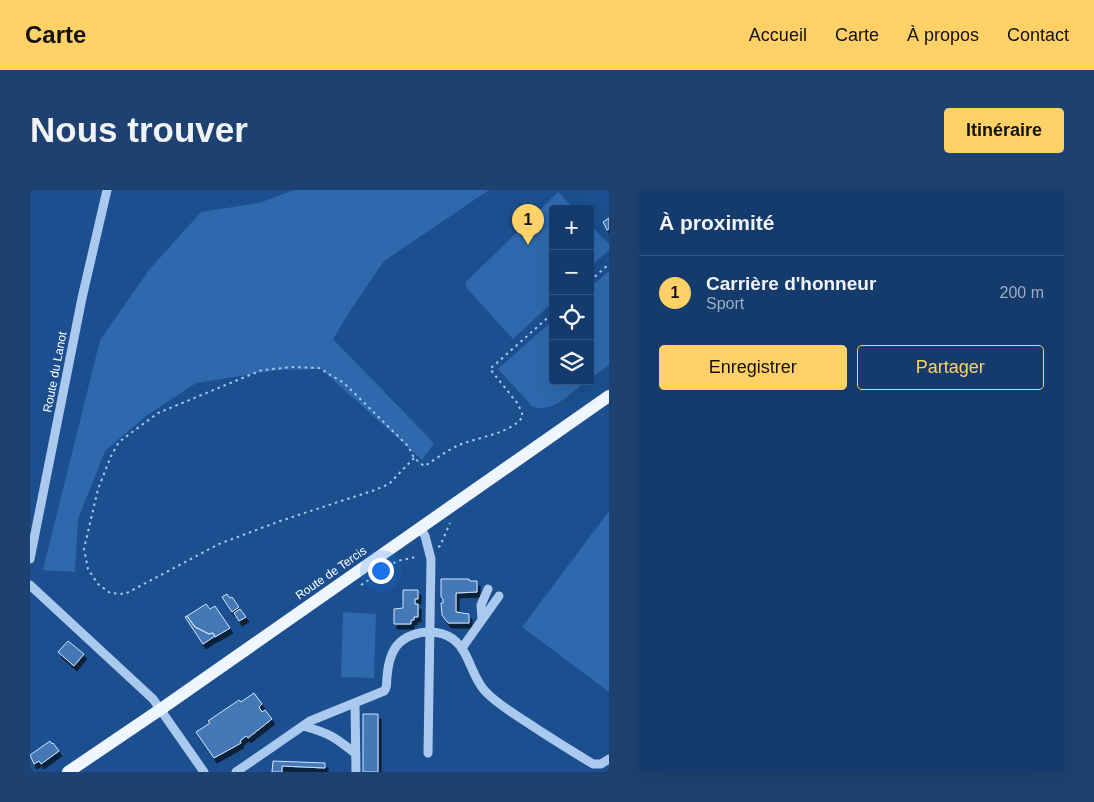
<!DOCTYPE html>
<html lang="fr">
<head>
<meta charset="utf-8">
<style>
	body { margin:0; font-family:Helvetica,sans-serif; background:#1d4271; color:#f1f3f6 }
	.controls { position:absolute; right:15px; top:15px; display:grid; overflow:hidden; border-radius:5px; box-shadow:0 5px 20px #0002 }
	.controls button { width:45px; height:45px; display:grid; place-items:center; padding:0; border:0; border-bottom:1px solid #33557e; background:#143b6b; color:#f1f3f6; font:25px sans-serif }
	.you { position:absolute; left:350px; top:380px; width:18px; height:18px; margin:-12px; border:4px solid #fff; border-radius:50%; background:#1a73e8; box-shadow:0 0 0 8px #1a73e833 }
	.badge { display:grid; place-items:center; width:32px; height:32px; border-radius:50%; background:#ffd166; color:#111; font-size:16px; font-weight:700 }
	.pin { position:absolute; translate:-50% -41px; filter:drop-shadow(0 1px 2px #0008) }
	.pin::after { content:''; position:absolute; top:26px; width:18px; height:15px; background:inherit; clip-path:polygon(0 0,100% 0,50% 100%) }
	.list { margin:0; padding:0; list-style:none }
	h2 { display:flex; justify-content:space-between; align-items:center; height:65px; margin:0; padding:0 20px; font-size:21px }
	h2 small { font-size:16px; font-weight:400; color:#9dadc1 }
	.list li { display:grid; grid-template-columns:32px 1fr auto; gap:15px; align-items:center; box-sizing:border-box; height:75px; padding:0 20px; border-top:1px solid #33557e }
	.list b { display:block; font-size:19px; white-space:nowrap }
	.list p { margin:0; font-size:16px; white-space:nowrap; color:#9dadc1 }
	.list em { font-size:16px; font-style:normal; color:#9dadc1 }
	.actions { display:flex; gap:10px; padding:15px 20px }
	.actions a { flex:1; padding:11px 0; border:1px solid #ffd166; border-radius:5px; text-align:center; font-size:18px; color:#ffd166 }
	.actions .main { background:#ffd166; color:#111 }
	.icon { flex:none; width:28px; height:28px; fill:none; stroke:currentColor; stroke-width:2; stroke-linecap:round; stroke-linejoin:round }
	.map { position:relative; flex:none; width:579px; height:582px; overflow:hidden; border-radius:5px }
	header { display:flex; align-items:center; gap:30px; box-sizing:border-box; height:70px; padding:0 25px; background:#ffd166; color:#111 }
	header strong { font-size:24px }
	nav { display:flex; gap:28px; margin-inline-start:auto; font-size:18px }
	.intro { display:flex; align-items:center; justify-content:space-between; box-sizing:border-box; height:120px; padding:0 30px }
	h1 { margin:0; font-size:35px }
	.button { padding:12px 22px; border-radius:5px; background:#ffd166; color:#111; font-size:18px; font-weight:700 }
	main { display:flex; gap:30px; padding:0 30px }
	aside { flex:1; background:#143b6b; border-radius:5px; box-shadow:0 5px 20px #0002 }
	.map>svg:first-child { display:block }
</style>
</head>
<body>
<header>
<strong>Carte</strong>
<nav><a>Accueil</a><a>Carte</a><a>À propos</a><a>Contact</a></nav>
</header>
<div class="intro"><h1>Nous trouver</h1><a class="button">Itinéraire</a></div>
<main>
<div class="map">
<svg width="579" height="582" viewBox="0 0 579 582">
	<defs>
		<filter id="shadow"><feDropShadow dx="3" dy="5" stdDeviation="0" flood-color="#0009"/></filter>
	</defs>
	<rect width="100%" height="100%" fill="#1b4f8f"/>
	<path fill="#2e69ad" d="M264 0H459L354 71 322 118 303 149 404 253 392 270 291 179 248 180 166 193 116 226 75 261 48 329 45 382 13 380 70 150 119 80 171 22 229 13Z
		M528 2 545 19H523V112L483 149 436 97V92Z
		M560 35 579 54V60L560 77Z
		M579 81V175L560 189V97Z
		M523 130V191H557C542 202 523 223 503 217L468 179Z
		M579 321V502L492 437Z
		M313 422 346 424 344 488 311 487Z"/>
	<path fill="#4478b7" stroke="#cfe3fa" filter="url(#shadow)" d="M579 28V39L577 40 573 32Z
		M411 389H439L440 391H447V402L426 403V422L439 424V433H418L412 425 411 413H413V409L411 407Z
		M373 400H388V409H385V414H388V427H384V430H381V434H364V419L373 418Z
		M197 404 200 408 202 407 209 417 202 422 192 407Z
		M176 414 180 419 185 416 200 438 185 447 183 443 179 444 165 437 157 426Z
		M210 419 216 427 209 431 204 423Z
		M157 426 165 437 179 444 183 443 185 446 173 454 155 427Z
		M38 451 54 464 44 476 28 462Z
		M224 503 232 514 229 517 232 522 235 520 242 529 218 548 216 546 210 551 211 553 184 568 166 542 180 533 178 531 209 510 211 512Z
		M333 524H348V582H333Z
		M20 551 22 554 23 553 29 561 11 574 9 571 4 574 0 565Z
		M243 571 295 573V578L252 576V582H242Z"/>
	<g fill="none" stroke-linecap="round" stroke-linejoin="round">
		<path stroke="#a9c9ee" stroke-width="2" stroke-dasharray="2.5 4" stroke-linecap="butt" d="M560 91 579 74
			M384 268 359 294 345 300 250 331 189 354 95 404 80 403 68 394 58 379 54 359 68 299 81 266 89 252 128 223 232 180 263 177 289 178 314 193 378 256 384 268 394 276C405 270 416 261 427 256 446 247 482 244 493 226L488 214 460 179 523 123
			M408 357 410 356 420 333
			M331 395 367 371 386 367"/>
		<path stroke="#a9c9ee" stroke-width="9" d="M390 337 395 346 401 369 398 563
			M0 369 52 108 77 0
			M0 395 123 509 174 582
			M452 429 451 415 458 399
			M432 458 469 406
			M325 513 326 582
			M273 536C299 543 305 547 326 564
			M206 582 280 531 354 501C358 497 356 493 357 487 358 474 361 458 373 450 387 440 409 439 423 449 440 462 441 486 455 501 466 513 481 522 495 531 517 546 540 560 563 574H571L579 569"/>
		<path stroke="#f0f6ff" stroke-width="12" d="M38 582 131 519 579 206"/>
	</g>
	<g text-anchor="middle" stroke-width="4" stroke-linejoin="round" paint-order="stroke">
		<g font-size="12" fill="#fff" stroke="#1b4f8f">
			<text transform="translate(25 182) rotate(-79)" y="4">Route du Lanot</text>
			<text transform="translate(301 383) rotate(-35)" y="4">Route de Tercis</text>
		</g>
	</g>
</svg>
<div class="controls">
<button>+</button>
<button>−</button>
<button><svg class="icon" aria-label="locate" viewBox="0 0 24 24"><circle cx="12" cy="12" r="6"/><path d="M12 2v4M12 18v4M2 12h4M18 12h4"/></svg></button>
<button><svg class="icon" aria-label="layers" viewBox="0 0 24 24"><path d="M12 4l9 5-9 5-9-5zM3 14l9 5 9-5"/></svg></button>
</div>
<div class="you"></div>
<div class="pin badge" style="left:498px;top:55px">1</div>
</div>
<aside>
<h2>À proximité<small></small></h2>
<ul class="list">
<li><span class="badge">1</span><div><b>Carrière d'honneur</b><p>Sport</p></div><em>200 m</em></li>
</ul>
<div class="actions"><a class="main">Enregistrer</a><a>Partager</a></div>
</aside>
</main>
</body>
</html>
